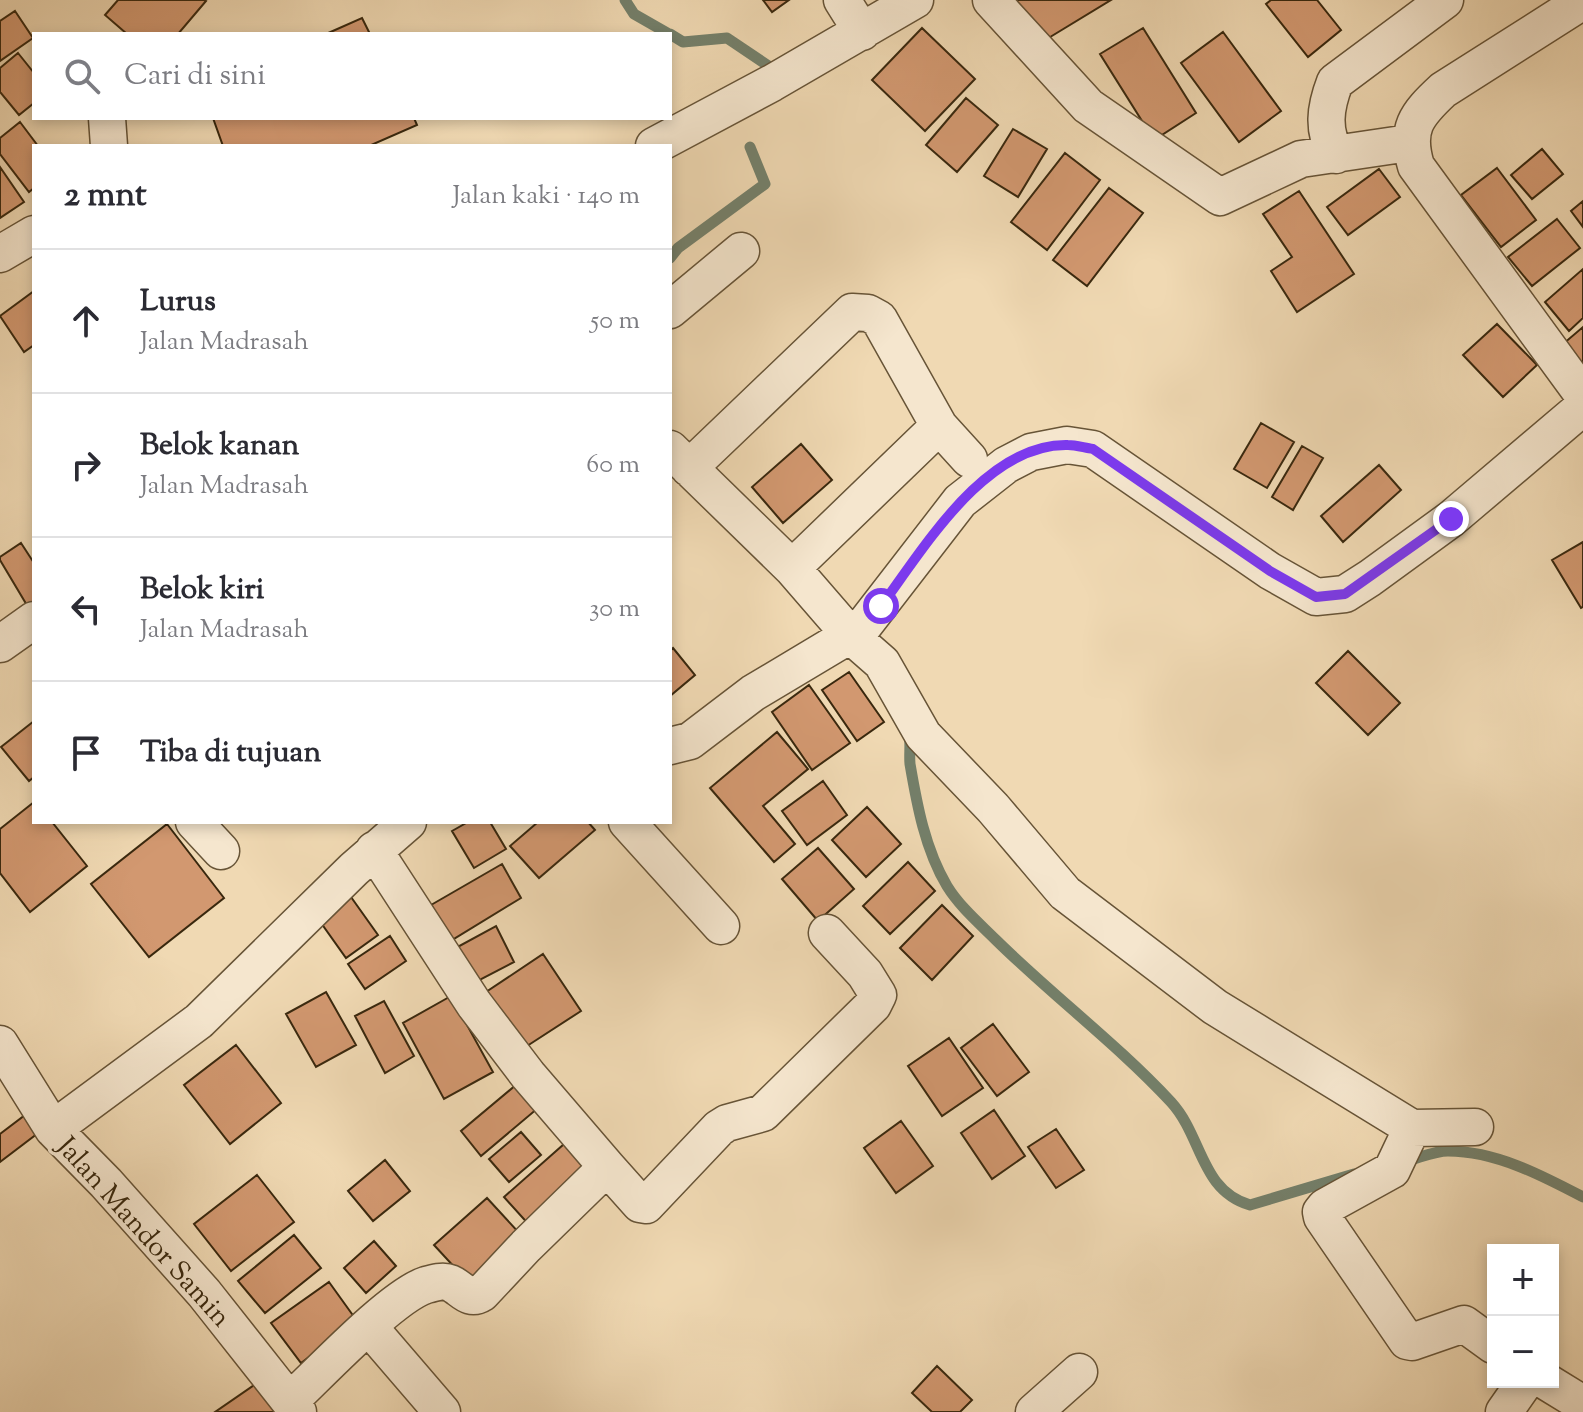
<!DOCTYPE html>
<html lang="id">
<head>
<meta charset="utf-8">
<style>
	body { margin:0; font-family:"Sorts Mill Goudy",serif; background:#f2f2f3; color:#2b2b33 }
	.controls { position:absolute; right:24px; bottom:24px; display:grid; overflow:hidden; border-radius:0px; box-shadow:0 4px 12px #0003 }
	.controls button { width:72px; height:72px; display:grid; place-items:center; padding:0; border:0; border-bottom:2px solid #e1e1e2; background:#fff; color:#2b2b33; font:40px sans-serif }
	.stop { position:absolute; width:24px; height:24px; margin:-18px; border:6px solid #7c3aed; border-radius:50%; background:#fff }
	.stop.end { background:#7c3aed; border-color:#fff; box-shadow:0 2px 8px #0008 }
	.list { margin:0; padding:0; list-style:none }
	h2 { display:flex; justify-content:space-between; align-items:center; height:104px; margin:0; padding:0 32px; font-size:34px }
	h2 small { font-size:26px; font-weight:400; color:#7c7c81 }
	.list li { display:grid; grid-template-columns:52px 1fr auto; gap:24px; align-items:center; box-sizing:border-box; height:144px; padding:0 32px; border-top:2px solid #e1e1e2 }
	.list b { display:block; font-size:30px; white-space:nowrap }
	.list p { margin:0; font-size:26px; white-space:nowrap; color:#7c7c81 }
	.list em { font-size:26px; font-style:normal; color:#7c7c81 }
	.icon { flex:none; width:44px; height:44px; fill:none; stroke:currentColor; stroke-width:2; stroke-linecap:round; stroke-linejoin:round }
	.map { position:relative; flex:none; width:1583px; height:1412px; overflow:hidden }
	.search { position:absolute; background:#fff; box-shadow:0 4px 12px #0003; left:32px; top:32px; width:640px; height:88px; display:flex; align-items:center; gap:20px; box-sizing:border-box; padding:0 28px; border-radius:0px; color:#7c7c81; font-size:30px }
	.panel { position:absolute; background:#fff; box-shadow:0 4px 12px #0003; left:32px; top:144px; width:640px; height:680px; border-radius:0px }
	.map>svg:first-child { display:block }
</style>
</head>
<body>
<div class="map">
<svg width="1583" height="1412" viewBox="0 0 1583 1412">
	<rect width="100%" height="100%" fill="#f0d9b3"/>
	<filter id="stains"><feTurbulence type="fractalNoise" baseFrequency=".0025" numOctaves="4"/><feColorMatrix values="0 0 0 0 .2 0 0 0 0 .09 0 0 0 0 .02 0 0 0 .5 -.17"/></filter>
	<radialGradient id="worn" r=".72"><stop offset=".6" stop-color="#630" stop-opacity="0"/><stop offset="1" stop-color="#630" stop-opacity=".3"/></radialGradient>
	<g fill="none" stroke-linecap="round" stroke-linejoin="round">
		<path stroke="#74806b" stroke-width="11" d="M625 0 634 14 669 34
			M670 34 683 42 727 38 773 69
			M670 258 678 248 765 184 750 147
			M909 734C911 744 909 754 910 764 917 805 925 849 947 886 960 907 979 923 996 940 1053 996 1117 1044 1171 1102 1203 1137 1200 1190 1250 1205L1354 1174
			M1406 1161C1419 1158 1435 1151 1448 1151 1496 1151 1543 1176 1583 1197"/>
	</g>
	<path fill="#d29870" stroke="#39280e" stroke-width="2" d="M118 0H204L206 1 178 34H127L105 15Z
		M763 0H789L772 12Z
		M1009 0H1111L1037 45Z
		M1271 0H1317L1341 30 1308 57 1266 4Z
		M15 11 33 38 0 61V21Z
		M362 18 370 34H326Z
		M922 28 975 79 925 131 872 80Z
		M1143 28 1196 113 1154 140 1100 54Z
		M1223 32 1281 111 1239 142 1181 63Z
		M18 53 34 73V103L19 115 0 92V68Z
		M966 98 998 125 957 172 926 145Z
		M213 118H414L417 125 369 146H223Z
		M20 122 38 146H34V188L29 192 0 154V138Z
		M1013 129 1047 149 1018 197 984 176Z
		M1542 149 1563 174 1532 199 1511 175Z
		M1065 153 1100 180 1047 250 1011 222Z
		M0 167 24 202 0 218Z
		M1497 168 1536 220 1501 247 1461 195Z
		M1379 169 1400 197 1348 235 1327 207Z
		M1109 188 1143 213 1087 286 1053 260Z
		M1299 191 1354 274 1297 312 1271 271 1292 257 1263 214Z
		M1583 201V227L1571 211Z
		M1557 219 1580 248 1532 286 1508 257Z
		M1583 269V318L1569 331 1545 302Z
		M34 291V345L24 352 0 316Z
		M1497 324 1537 365 1503 397 1463 355Z
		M1583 327V367L1563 344Z
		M1261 423 1294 442 1267 488 1234 469Z
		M801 444 832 480 783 523 752 487Z
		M1302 446 1323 458 1293 510 1272 497Z
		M1379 465 1401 490 1343 542 1321 516Z
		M1583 542V607L1581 608 1552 560Z
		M21 543 34 563V611L31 612 0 560V557Z
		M673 648 695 675 670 696V651Z
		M1348 651 1400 703 1368 735 1316 683Z
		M849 672 884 722 857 741 822 690Z
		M809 685 850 743 812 770 772 712Z
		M34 721V777L29 781 1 747Z
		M777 732 808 769 763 806 795 844 774 862 710 788Z
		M823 781 847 815 807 845 782 811Z
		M34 802V822H52L87 866 30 912 0 873V829Z
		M867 807 901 844 866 877 832 840Z
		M468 822H490L506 849 474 868 452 831Z
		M538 822H588L595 830 539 878 510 846Z
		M167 824 224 898 149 957 91 884Z
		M818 848 854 889 818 921 782 879Z
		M908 862 935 891 890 934 863 906Z
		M502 864 521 898 452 940 431 905Z
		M346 890 378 935 346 958 314 913Z
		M942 905 973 936 932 980 900 948Z
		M496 926 514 962 470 985 452 950Z
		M390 936 406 961 365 989 348 964Z
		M543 954 581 1011 524 1048 486 992Z
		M326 992 356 1045 316 1067 286 1014Z
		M451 996 493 1072 444 1099 403 1023Z
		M384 1001 414 1056 385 1073 355 1016Z
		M993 1024 1029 1072 997 1096 961 1048Z
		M949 1038 983 1088 942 1116 908 1066Z
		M236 1045 281 1103 230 1144 184 1085Z
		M523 1079 544 1103 481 1156 461 1131Z
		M33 1109 46 1127 0 1162V1134Z
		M994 1110 1025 1156 992 1179 961 1133Z
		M901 1121 933 1166 896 1193 864 1148Z
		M1056 1129 1084 1170 1056 1188 1028 1147Z
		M521 1132 541 1155 509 1182 489 1159Z
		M572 1137 599 1167 532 1228 504 1197Z
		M385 1160 410 1191 373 1221 348 1191Z
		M257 1175 294 1222 231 1271 194 1224Z
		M487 1198 521 1235 469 1283 434 1245Z
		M294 1235 321 1268 265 1313 238 1281Z
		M374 1241 396 1266 366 1293 344 1268Z
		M329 1282 357 1321 301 1363 271 1323Z
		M937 1366 972 1400 960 1412H932L912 1393Z
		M263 1379 286 1412H215Z"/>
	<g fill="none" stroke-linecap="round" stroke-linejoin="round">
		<defs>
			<path id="street" d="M842 0 862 32
				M991 0 1088 106 1220 197 1301 159 1409 143
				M1583 1 1443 90C1416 115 1405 129 1416 166L1583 395
				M107 118 109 146
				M654 146 772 83 915 0
				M1336 155C1322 130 1325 108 1335 82L1445 0
				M0 254 34 234
				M670 310 741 251
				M670 449 792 568 850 635 882 663 923 735 993 808 1065 893 1215 1007 1412 1128 1392 1170 1325 1207 1321 1212 1322 1217 1407 1341 1412 1342 1464 1324 1493 1345
				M689 468 852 312 868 313 879 319 939 426 969 459
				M792 568 939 426
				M0 644 34 620
				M670 746 690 741 753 693 850 635 858 633 960 501 1006 465 1031 452 1067 445 1093 449 1270 571 1316 597 1345 594 1370 578 1451 519 1583 407
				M194 822 221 851
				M627 822 721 926
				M374 850 474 1004 528 1075 607 1167
				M0 1044 53 1129 106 1183 204 1293 298 1412
				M1412 1128 1475 1127
				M53 1129 199 1021 354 869 408 822
				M369 1327 442 1412
				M1547 1382 1583 1404
				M291 1400C320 1373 392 1296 426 1285 433 1283 443 1280 450 1283 462 1288 468 1302 482 1293L526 1246 607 1167 640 1204 646 1205 719 1128 727 1123 763 1113 873 1005 878 995 865 974 827 933
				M1034 1412 1079 1372
				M1504 1412 1525 1382"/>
		</defs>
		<use href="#street" stroke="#675437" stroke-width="39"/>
		<use href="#street" stroke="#f5e6ce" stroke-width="36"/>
	</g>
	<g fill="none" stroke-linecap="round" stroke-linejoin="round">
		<path stroke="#7c3aed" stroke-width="10" d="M881 606C924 548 986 443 1068 445 1076 445 1085 448 1093 449L1270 571 1316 597 1345 594 1451 519"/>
	</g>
	<g text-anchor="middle" stroke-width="7" stroke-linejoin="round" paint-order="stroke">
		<g font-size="28" fill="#39280e" stroke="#f5e6ce">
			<text transform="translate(145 1231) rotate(48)" y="10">Jalan Mandor Samin</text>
		</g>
	</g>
	<rect width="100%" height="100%" filter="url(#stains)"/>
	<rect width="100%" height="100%" fill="url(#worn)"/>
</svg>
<div class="controls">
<button>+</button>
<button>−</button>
</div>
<div class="stop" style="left:881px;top:606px"></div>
<div class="stop end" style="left:1451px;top:519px"></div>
<div class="search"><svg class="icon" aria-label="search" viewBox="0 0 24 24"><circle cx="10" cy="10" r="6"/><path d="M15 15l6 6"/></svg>Cari di sini</div>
<section class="panel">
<h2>2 mnt<small>Jalan kaki · 140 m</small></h2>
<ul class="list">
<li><svg class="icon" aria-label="ahead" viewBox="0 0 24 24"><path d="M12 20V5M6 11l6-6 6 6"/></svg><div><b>Lurus</b><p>Jalan Madrasah</p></div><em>50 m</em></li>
<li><svg class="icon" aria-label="right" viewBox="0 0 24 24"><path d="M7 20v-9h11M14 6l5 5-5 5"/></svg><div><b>Belok kanan</b><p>Jalan Madrasah</p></div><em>60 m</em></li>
<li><svg class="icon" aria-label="left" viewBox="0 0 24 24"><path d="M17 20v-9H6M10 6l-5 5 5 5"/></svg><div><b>Belok kiri</b><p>Jalan Madrasah</p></div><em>30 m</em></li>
<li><svg class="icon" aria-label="arrive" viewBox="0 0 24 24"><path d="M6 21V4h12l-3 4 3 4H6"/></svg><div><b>Tiba di tujuan</b></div></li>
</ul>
</section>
</div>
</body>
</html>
